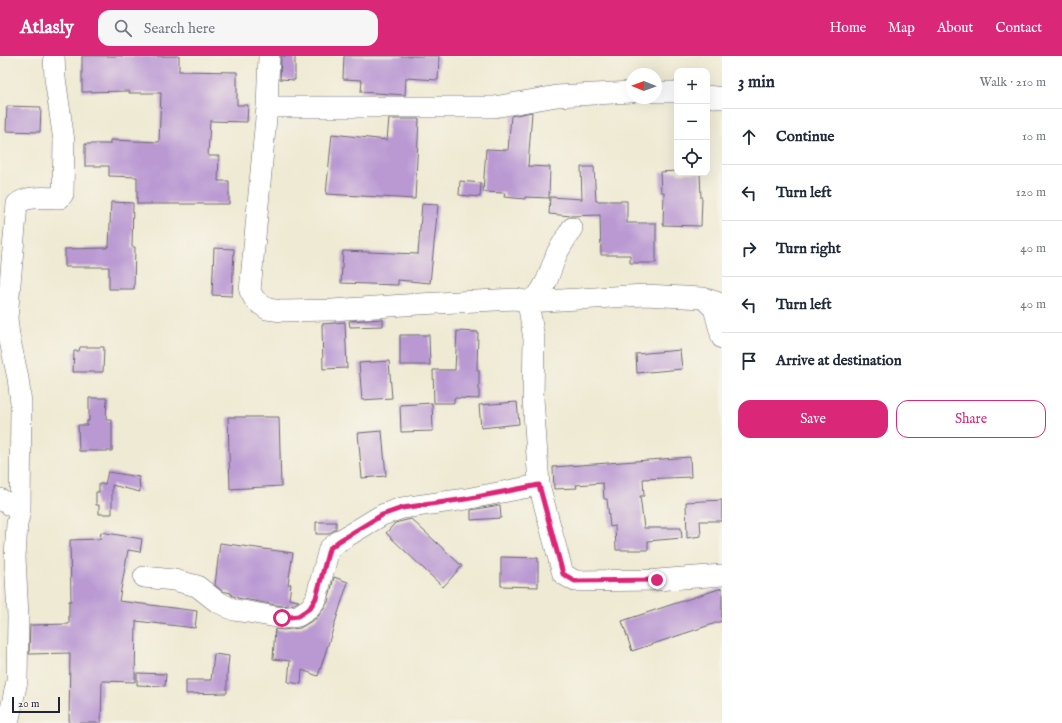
<!DOCTYPE html>
<html lang="en">
<head>
<meta charset="utf-8">
<style>
	body { margin:0; font-family:"IM FELL English",serif; background:#f6f6f7; color:#1f2937 }
	.controls { position:absolute; right:12px; top:12px; display:grid; overflow:hidden; border-radius:8px; box-shadow:0 4px 16px #0002 }
	.controls button { width:36px; height:36px; display:grid; place-items:center; padding:0; border:0; border-bottom:1px solid #e0e1e3; background:#fff; color:#1f2937; font:20px sans-serif }
	.compass { position:absolute; left:626px; top:12px; width:36px; height:36px; border-radius:50%; background:#fff; box-shadow:0 4px 16px #0002; rotate:271deg }
	.scale { position:absolute; left:12px; bottom:10px; width:48px; box-sizing:border-box; padding-left:4px; border:2px solid #22223b; border-top:0; font-size:11px; line-height:14px; white-space:nowrap; color:#22223b; -webkit-text-stroke:3px #f7f3e8; paint-order:stroke }
	.stop { position:absolute; width:12px; height:12px; margin:-9px; border:3px solid #db2777; border-radius:50%; background:#fff }
	.stop.end { background:#db2777; border-color:#fff; box-shadow:0 1px 4px #0008 }
	.list { margin:0; padding:0; list-style:none }
	h2 { display:flex; justify-content:space-between; align-items:center; height:52px; margin:0; padding:0 16px; font-size:17px }
	h2 small { font-size:13px; font-weight:400; color:#747a83 }
	.list li { display:grid; grid-template-columns:26px 1fr auto; gap:12px; align-items:center; box-sizing:border-box; height:56px; padding:0 16px; border-top:1px solid #e0e1e3 }
	.list b { display:block; font-size:15px; white-space:nowrap }
	.list em { font-size:13px; font-style:normal; color:#747a83 }
	.actions { display:flex; gap:8px; padding:12px 16px }
	.actions a { flex:1; padding:9px 0; border:1px solid #db2777; border-radius:12px; text-align:center; font-size:14px; color:#db2777 }
	.actions .main { background:#db2777; color:#fff }
	.icon { flex:none; width:22px; height:22px; fill:none; stroke:currentColor; stroke-width:2; stroke-linecap:round; stroke-linejoin:round }
	.map { position:relative; flex:none; width:722px; height:667px; overflow:hidden }
	header { display:flex; align-items:center; gap:24px; box-sizing:border-box; height:56px; padding:0 20px; background:#db2777; color:#fff }
	header strong { font-size:19px }
	nav { display:flex; gap:22px; margin-inline-start:auto; font-size:14px }
	.search { width:280px; height:36px; background:#f6f6f7; display:flex; align-items:center; gap:10px; box-sizing:border-box; padding:0 14px; border-radius:12px; color:#747a83; font-size:15px }
	main { display:flex }
	aside { flex:1; background:#fff }
	.map>svg:first-child { display:block }
</style>
</head>
<body>
<header>
<strong>Atlasly</strong>
<div class="search"><svg class="icon" aria-label="search" viewBox="0 0 24 24"><circle cx="10" cy="10" r="6"/><path d="M15 15l6 6"/></svg>Search here</div>
<nav><a>Home</a><a>Map</a><a>About</a><a>Contact</a></nav>
</header>
<main>
<div class="map">
<svg width="722" height="667" viewBox="0 0 722 667">
	<rect width="100%" height="100%" fill="#f7f3e8"/>
	<filter id="ink" filterUnits="userSpaceOnUse"><feTurbulence type="fractalNoise" baseFrequency=".025" numOctaves="2"/><feDisplacementMap in="SourceGraphic" scale="8" xChannelSelector="R" yChannelSelector="G"/><feConvolveMatrix kernelMatrix="1 2 1 2 8 2 1 2 1" color-interpolation-filters="sRGB"/></filter>
	<filter id="wash" filterUnits="userSpaceOnUse"><feTurbulence type="fractalNoise" baseFrequency=".012" numOctaves="4" result="noise"/><feDisplacementMap in="SourceGraphic" scale="16" xChannelSelector="R" yChannelSelector="G"/><feGaussianBlur stdDeviation="0.9" result="paint"/><feColorMatrix in="noise" values="0 0 0 0 0 0 0 0 0 0 0 0 0 0 0 0 0 1.4 0 .05"/><feComposite in="paint" operator="in"/></filter>
	<g filter="url(#wash)">
		<rect width="100%" height="100%" fill="#efead3"/>
		<g id="blocks">
			<path fill="#ba99d3" d="M82 0H179V15L237 16V49H248L247 66 210 65 208 100H219L218 125H229V148H137V121L109 120V110H85V88H110V84L159 86 161 37H129V35L82 36Z
				M281 0H295V24L280 23Z
				M344 0H439L438 24 406 22 405 39 361 36 362 24 343 23Z
				M7 50 41 51 40 76 6 75Z
				M532 56 528 110 550 111 549 142 525 141V143L504 141 505 137 483 136 486 93 508 94 511 60Z
				M389 63H419L415 143 326 138 332 78 387 84Z
				M581 111H594L596 145H627V167H656V207H630V199H601L600 159 571 160 549 158 550 141 582 143Z
				M677 115V117H700L701 142H702L701 170 663 169 664 136H661L660 116Z
				M460 125 481 127 480 141 459 139Z
				M111 146 133 147 132 191H135L134 233H109V211H65V193L107 192V191H109Z
				M422 148 438 149 430 227 398 224V229L341 227 343 195 418 198Z
				M214 192 234 193 232 240 212 239Z
				M383 263V270L350 271 349 265Z
				M345 266 347 312 323 313 322 268Z
				M457 275 478 276 477 314H479V343L454 342V347H434L433 314H455Z
				M400 279H429L430 309H400Z
				M80 291H104L103 316H73L74 295H79Z
				M680 294 682 313 637 317 636 298Z
				M389 305 392 342 362 344 359 307Z
				M89 342H107L106 364H112V395H79L78 369H87V365H89Z
				M517 346 519 368 481 372 479 349Z
				M432 347 433 375 401 376 400 349Z
				M228 361H279L281 430 230 433Z
				M382 375 386 420 362 422 358 377Z
				M690 401 691 421 643 423 644 440H640L644 472H681L682 482 648 485V494H616L615 470 610 471 607 443H604L603 427 576 429 577 432 554 433 553 411Z
				M108 416 139 421 140 436 112 429V458H99V449H96V436H99V428H105Z
				M722 444V465H700L701 480 687 482 686 446Z
				M500 449 501 462 471 464V454Z
				M411 463 462 510 443 531 386 477 395 467Z
				M316 466H336V473L328 478H316Z
				M101 476 142 483 140 496 128 494 119 545 197 555 195 572 136 565 135 626 102 625 101 667H69L70 597 29 598 30 569 69 568V545H71L70 484 100 483Z
				M220 487 293 497 288 528H291L289 543 299 545 294 548 282 550 238 542 231 539V537L222 535 215 529Z
				M501 501 538 502V531L501 530Z
				M334 521 348 526 318 620 302 614 301 628 288 626 290 605 273 603 275 573 283 574 300 572 317 562 328 546Z
				M722 532V565L632 595 622 565Z
				M214 598 229 600 227 620V637L186 638V624H211Z
				M137 617 166 618 165 630 137 629Z"/>
		</g>
	</g>
	<g filter="url(#ink)">
		<use href="#blocks" fill-opacity="0" stroke="#6a6870" stroke-width="1"/>
		<g fill="none" stroke-linecap="round" stroke-linejoin="round">
			<defs>
				<path id="minor" d="M269 0 267 51 250 235 255 244 267 253 282 255 332 254 419 248 516 243 528 246 534 283 533 342 539 429 563 518 575 525 657 524 722 519
					M656 36H677
					M707 40 722 42
					M267 51H494L557 40 632 36
					M703 242 714 252 722 282
					M528 246 645 239 703 242 722 248
					M528 246 540 237 547 224 557 197 572 172
					M0 443 20 455
					M144 521 174 524 197 530 216 545 234 554 248 556 282 562 298 560 310 552 316 543 329 493 339 485 382 459 402 452 466 443 539 429
					M8 667 17 625 18 561 15 501 17 468 20 455 21 347 18 322 9 280 7 262 17 148C28 139 46 142 60 142L63 138 64 85 55 22 54 0"/>
			</defs>
			<use href="#minor" stroke="#6a6870" stroke-width="22"/>
			<use href="#minor" stroke="#fff" stroke-width="21"/>
		</g>
	</g>
	<g fill="none" stroke-linecap="round" stroke-linejoin="round" filter="url(#ink)">
		<path stroke="#db2777" stroke-width="5" d="M282 562 298 560 310 552 316 542 329 493 339 485 382 459 402 452 466 443 539 429 563 518 575 525 657 524"/>
	</g>
</svg>
<div class="controls">
<button>+</button>
<button>−</button>
<button><svg class="icon" aria-label="locate" viewBox="0 0 24 24"><circle cx="12" cy="12" r="6"/><path d="M12 2v4M12 18v4M2 12h4M18 12h4"/></svg></button>
</div>
<svg class="compass" viewBox="-18 -18 36 36"><path d="M0-13l5 13h-10z" fill="#e53935"/><path d="M0 13l5-13h-10z" fill="#747a83"/></svg>
<div class="scale">20 m</div>
<div class="stop" style="left:282px;top:562px"></div>
<div class="stop end" style="left:657px;top:524px"></div>
</div>
<aside>
<h2>3 min<small>Walk · 210 m</small></h2>
<ul class="list">
<li><svg class="icon" aria-label="ahead" viewBox="0 0 24 24"><path d="M12 20V5M6 11l6-6 6 6"/></svg><div><b>Continue</b></div><em>10 m</em></li>
<li><svg class="icon" aria-label="left" viewBox="0 0 24 24"><path d="M17 20v-9H6M10 6l-5 5 5 5"/></svg><div><b>Turn left</b></div><em>120 m</em></li>
<li><svg class="icon" aria-label="right" viewBox="0 0 24 24"><path d="M7 20v-9h11M14 6l5 5-5 5"/></svg><div><b>Turn right</b></div><em>40 m</em></li>
<li><svg class="icon" aria-label="left" viewBox="0 0 24 24"><path d="M17 20v-9H6M10 6l-5 5 5 5"/></svg><div><b>Turn left</b></div><em>40 m</em></li>
<li><svg class="icon" aria-label="arrive" viewBox="0 0 24 24"><path d="M6 21V4h12l-3 4 3 4H6"/></svg><div><b>Arrive at destination</b></div></li>
</ul>
<div class="actions"><a class="main">Save</a><a>Share</a></div>
</aside>
</main>
</body>
</html>
